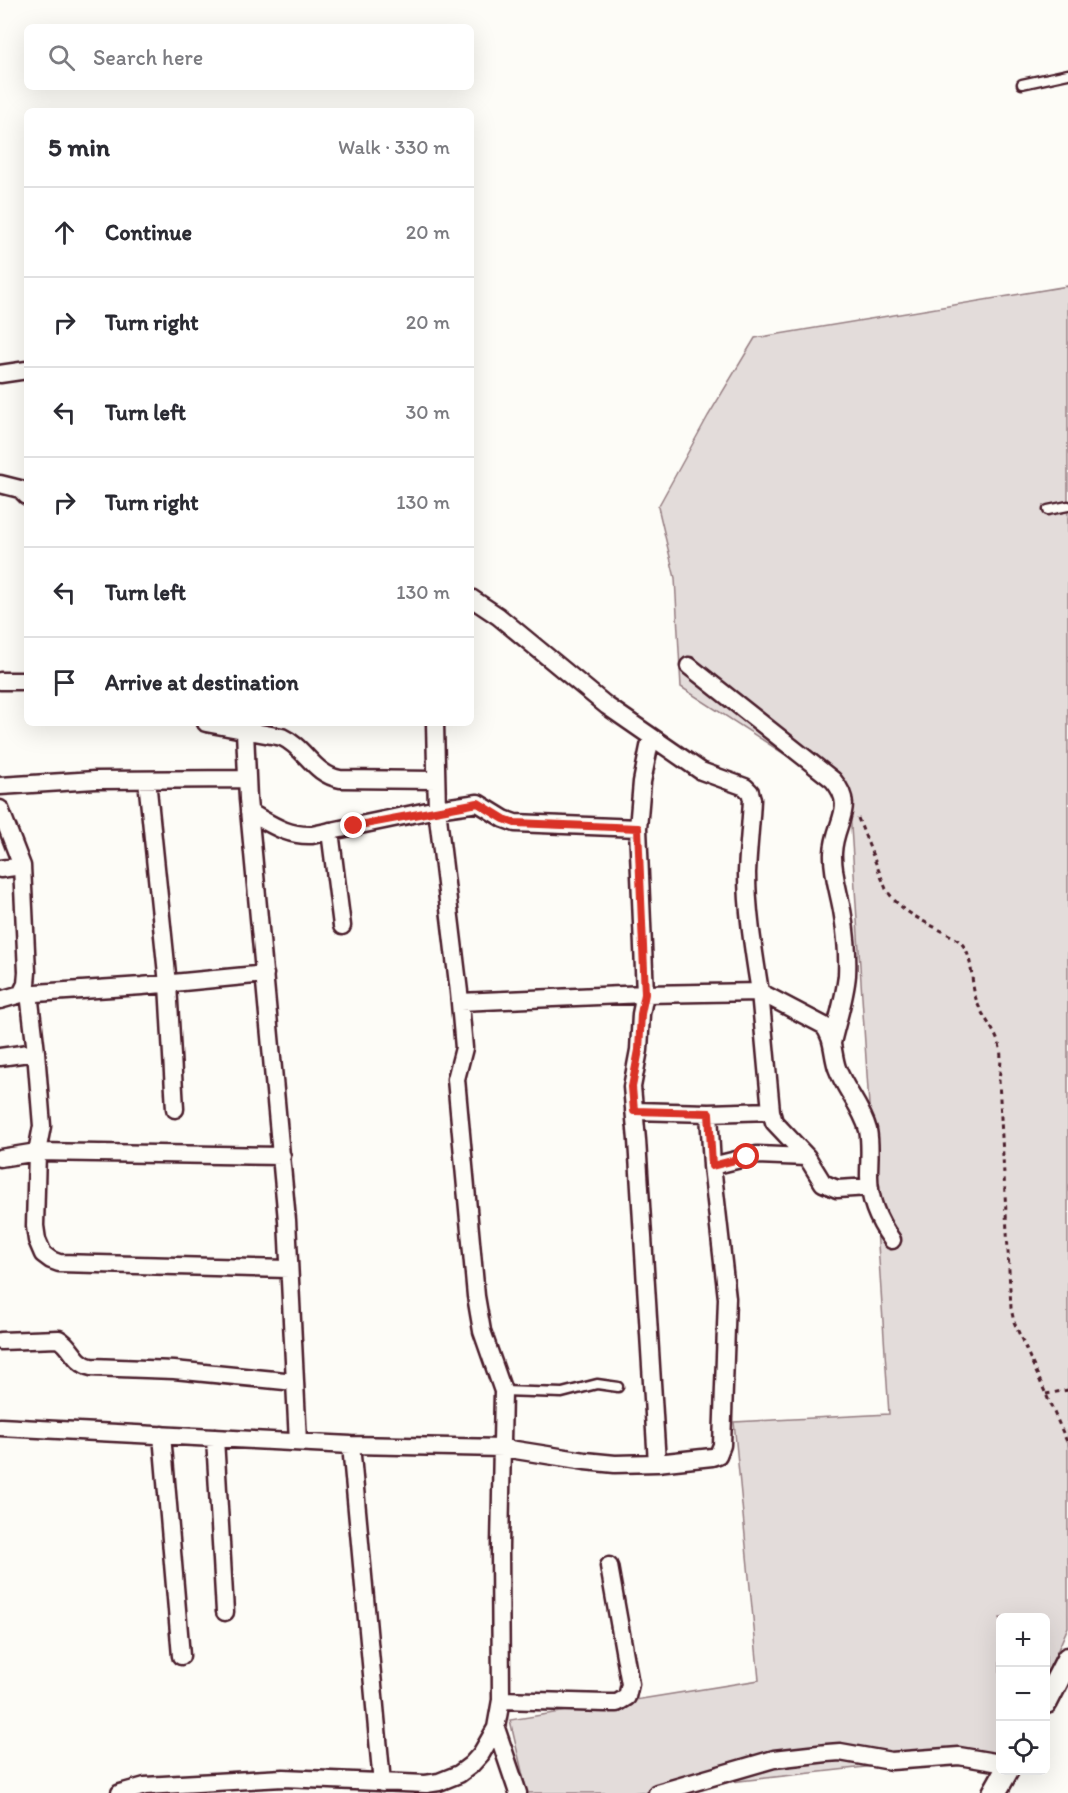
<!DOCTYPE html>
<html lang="en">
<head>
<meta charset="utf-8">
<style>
	body { margin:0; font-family:Itim,sans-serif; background:#f7f7f7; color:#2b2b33 }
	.controls { position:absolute; right:18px; bottom:18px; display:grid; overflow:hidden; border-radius:9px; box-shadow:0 6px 24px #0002 }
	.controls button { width:54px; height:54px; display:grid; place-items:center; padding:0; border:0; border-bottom:2px solid #e1e1e2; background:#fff; color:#2b2b33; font:30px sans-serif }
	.stop { position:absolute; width:18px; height:18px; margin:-14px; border:4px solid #d93025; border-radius:50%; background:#fff }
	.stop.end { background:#d93025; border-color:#fff; box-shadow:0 2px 6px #0008 }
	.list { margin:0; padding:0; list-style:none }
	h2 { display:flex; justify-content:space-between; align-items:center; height:78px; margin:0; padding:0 24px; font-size:26px }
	h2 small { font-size:20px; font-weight:400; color:#7c7c81 }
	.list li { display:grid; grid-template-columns:39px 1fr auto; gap:18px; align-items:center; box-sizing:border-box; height:90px; padding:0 24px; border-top:2px solid #e1e1e2 }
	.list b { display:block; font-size:22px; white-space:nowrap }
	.list em { font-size:20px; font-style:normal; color:#7c7c81 }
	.icon { flex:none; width:33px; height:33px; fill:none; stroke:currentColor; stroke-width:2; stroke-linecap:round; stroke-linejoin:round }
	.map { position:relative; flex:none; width:1068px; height:1793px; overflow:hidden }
	.search { position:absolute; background:#fff; box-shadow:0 6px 24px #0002; left:24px; top:24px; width:450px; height:66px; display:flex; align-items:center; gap:15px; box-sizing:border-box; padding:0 21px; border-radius:9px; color:#7c7c81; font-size:22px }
	.panel { position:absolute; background:#fff; box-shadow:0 6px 24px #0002; left:24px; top:108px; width:450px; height:618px; border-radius:9px }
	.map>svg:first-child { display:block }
</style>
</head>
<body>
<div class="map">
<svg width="1068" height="1793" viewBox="0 0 1068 1793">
	<rect width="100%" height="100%" fill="#fdfcf7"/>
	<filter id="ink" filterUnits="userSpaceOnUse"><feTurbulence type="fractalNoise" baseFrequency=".0167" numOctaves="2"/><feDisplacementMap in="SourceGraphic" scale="12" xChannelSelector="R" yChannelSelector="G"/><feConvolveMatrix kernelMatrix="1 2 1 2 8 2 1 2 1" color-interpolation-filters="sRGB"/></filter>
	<g filter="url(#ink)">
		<path fill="#e3dcda" stroke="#967e82" stroke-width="1.5" d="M1068 286V1627L1046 1677V1618H1000V1752L631 1793H527L510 1720 759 1680 734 1422 889 1414 849 796 681 687 675 578 658 507 708 416 755 338Z"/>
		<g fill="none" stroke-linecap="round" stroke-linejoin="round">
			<defs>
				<path id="lane" d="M1022 84 1068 74
					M1048 510 1068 506
					M503 1391 562 1393 597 1384 618 1387"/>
				<path id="street" d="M0 374 27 370
					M0 484 20 489 27 496
					M471 598 498 616 607 706 701 771 745 787 750 792 752 799C751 824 748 848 747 873 747 913 754 953 760 992L823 1025C834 1038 832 1053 837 1068 845 1090 862 1107 868 1130 871 1145 869 1161 869 1176 869 1201 878 1221 892 1240
					M689 666 833 780C857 808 834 822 833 853 832 874 840 895 843 916 846 935 848 956 847 975 845 998 837 1021 832 1043
					M0 681H27
					M206 723 282 737C306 748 313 774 340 779L436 780
					M245 731 248 799 287 1220 298 1442
					M651 737 642 782 638 828 645 994 641 1014 639 1050 632 1087 637 1140 657 1463
					M147 780 168 984 175 1109
					M0 786 95 780 247 779
					M0 809 22 866 27 972 26 984 21 994 0 1000
					M249 812C271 824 286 836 312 835L437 809 478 803 504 819 515 823 638 828
					M330 831 342 926
					M0 869 22 866
					M29 993 36 1052 42 1126 37 1152 35 1226 37 1240 43 1254 51 1260 59 1263 289 1269
					M21 994 142 986 265 974
					M460 1002 645 994 760 992 771 1111 774 1122 807 1157 823 1183 837 1189 870 1187
					M0 1057 36 1052
					M634 1111 709 1113 771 1111
					M0 1158 37 1152 282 1156
					M712 1166 757 1155 807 1157
					M0 1341 59 1339C72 1346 74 1363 91 1367L174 1370 295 1382
					M0 1427 351 1445 503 1448 585 1461 615 1464 657 1463 712 1457 718 1455 722 1445 727 1298 712 1166 709 1113
					M162 1435 181 1656
					M215 1438 225 1612
					M351 1445 382 1783
					M501 1700 606 1703H617L627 1697 630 1684 609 1566
					M496 1728 518 1793
					M120 1793 145 1786 283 1778 426 1784 439 1782 459 1774 471 1765 481 1754 496 1728 501 1700 500 1547 503 1391 482 1331 476 1296 456 1079 464 1048 459 992 437 809 435 723
					M657 1793 774 1759 827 1753 840 1752 891 1761 959 1756 1000 1763"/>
				<path id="secondary" d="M1046 1702 1068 1659
					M994 1793 1007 1770"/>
			</defs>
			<use href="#lane" stroke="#4a1f2b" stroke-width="13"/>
			<use href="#street" stroke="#4a1f2b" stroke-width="21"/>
			<use href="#secondary" stroke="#4a1f2b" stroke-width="27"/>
			<path stroke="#4a1f2b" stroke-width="3" stroke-dasharray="4.5 4.5" stroke-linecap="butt" d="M858 818 886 889C899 910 919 919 940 930 947 934 955 937 960 942 974 955 970 981 976 999 981 1016 996 1030 1000 1048 1002 1059 1000 1070 999 1080L1011 1308 1014 1322 1068 1444
				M1046 1394 1068 1390"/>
			<use href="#lane" stroke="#fdfcf7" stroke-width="8"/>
			<use href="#street" stroke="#fdfcf7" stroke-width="16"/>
			<use href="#secondary" stroke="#fdfcf7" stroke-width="22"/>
		</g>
	</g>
	<g fill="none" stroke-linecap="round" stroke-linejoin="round" filter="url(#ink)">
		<path stroke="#d93025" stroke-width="8" d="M354 826 478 803 504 819 515 823 638 828 645 994 641 1014 639 1050 632 1087 634 1111 709 1113 712 1166 747 1157"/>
	</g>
</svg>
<div class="controls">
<button>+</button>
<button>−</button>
<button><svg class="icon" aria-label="locate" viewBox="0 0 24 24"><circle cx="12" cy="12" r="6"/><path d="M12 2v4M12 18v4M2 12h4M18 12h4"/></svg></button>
</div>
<div class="stop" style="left:747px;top:1157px"></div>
<div class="stop end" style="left:354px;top:826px"></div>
<div class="search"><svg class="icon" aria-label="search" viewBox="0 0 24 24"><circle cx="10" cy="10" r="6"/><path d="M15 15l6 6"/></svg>Search here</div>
<section class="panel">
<h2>5 min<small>Walk · 330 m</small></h2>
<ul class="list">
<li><svg class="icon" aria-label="ahead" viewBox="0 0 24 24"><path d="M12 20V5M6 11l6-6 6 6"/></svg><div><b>Continue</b></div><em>20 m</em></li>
<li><svg class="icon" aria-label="right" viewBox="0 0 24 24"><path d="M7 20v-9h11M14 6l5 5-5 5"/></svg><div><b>Turn right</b></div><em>20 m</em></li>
<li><svg class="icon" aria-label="left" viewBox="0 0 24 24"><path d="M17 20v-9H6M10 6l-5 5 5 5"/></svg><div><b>Turn left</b></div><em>30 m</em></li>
<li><svg class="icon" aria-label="right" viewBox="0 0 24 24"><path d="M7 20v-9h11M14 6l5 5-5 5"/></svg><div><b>Turn right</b></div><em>130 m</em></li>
<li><svg class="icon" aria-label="left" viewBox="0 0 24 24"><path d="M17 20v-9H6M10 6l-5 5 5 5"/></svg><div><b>Turn left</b></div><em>130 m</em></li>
<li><svg class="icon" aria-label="arrive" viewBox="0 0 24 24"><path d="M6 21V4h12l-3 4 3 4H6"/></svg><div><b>Arrive at destination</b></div></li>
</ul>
</section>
</div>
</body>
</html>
